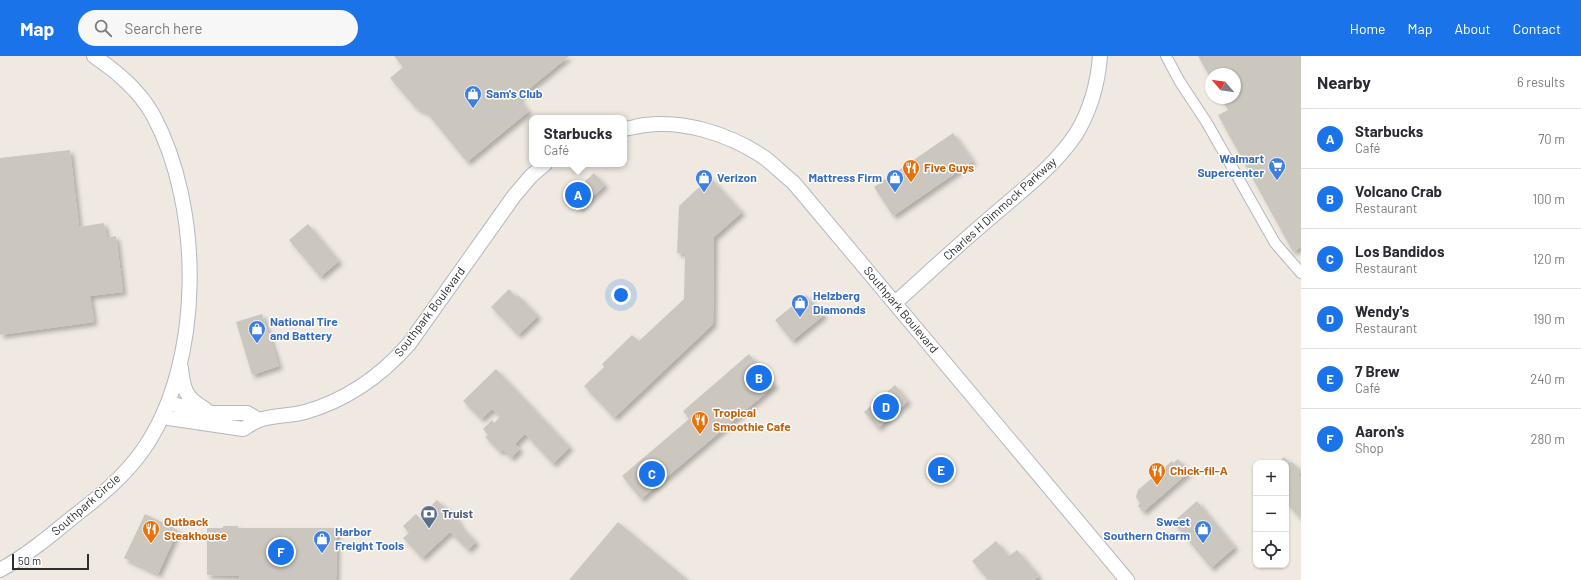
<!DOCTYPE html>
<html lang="en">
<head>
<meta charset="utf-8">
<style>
	body { margin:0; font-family:Barlow,sans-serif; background:#f7f7f7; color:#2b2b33 }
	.controls { position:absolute; right:12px; bottom:12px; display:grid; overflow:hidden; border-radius:8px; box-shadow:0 1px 3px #0004 }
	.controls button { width:36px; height:36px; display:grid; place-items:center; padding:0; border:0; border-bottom:1px solid #e1e1e2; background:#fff; color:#2b2b33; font:20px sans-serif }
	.compass { position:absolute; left:1205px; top:12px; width:36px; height:36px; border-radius:50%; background:#fff; box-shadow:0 1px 3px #0004; rotate:299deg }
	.scale { position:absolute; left:12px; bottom:10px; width:77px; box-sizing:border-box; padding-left:4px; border:2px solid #2e2e2e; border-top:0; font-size:11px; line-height:14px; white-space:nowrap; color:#2e2e2e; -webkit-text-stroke:3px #fff; paint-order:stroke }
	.you { position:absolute; left:621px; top:239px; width:14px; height:14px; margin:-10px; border:3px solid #fff; border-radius:50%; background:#1a73e8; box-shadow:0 0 0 6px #1a73e833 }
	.badge { display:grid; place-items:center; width:26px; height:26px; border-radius:50%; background:#1a73e8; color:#fff; font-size:13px; font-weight:700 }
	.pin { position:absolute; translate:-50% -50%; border:2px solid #fff; box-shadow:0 1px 4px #0006 }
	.popup { position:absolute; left:529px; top:59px; width:98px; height:52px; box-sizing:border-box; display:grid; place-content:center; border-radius:8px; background:#fff; filter:drop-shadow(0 1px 3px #0005); font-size:13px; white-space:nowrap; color:#7c7c81 }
	.popup b { font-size:15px; color:#2b2b33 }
	.popup::after { content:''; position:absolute; left:50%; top:100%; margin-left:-8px; border:8px solid transparent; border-top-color:#fff }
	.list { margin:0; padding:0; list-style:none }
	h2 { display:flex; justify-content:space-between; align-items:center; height:52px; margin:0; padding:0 16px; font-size:17px }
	h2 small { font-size:13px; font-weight:400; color:#7c7c81 }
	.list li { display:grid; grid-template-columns:26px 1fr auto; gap:12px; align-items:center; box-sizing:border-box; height:60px; padding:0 16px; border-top:1px solid #e1e1e2 }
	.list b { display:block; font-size:15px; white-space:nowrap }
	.list p { margin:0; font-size:13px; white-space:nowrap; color:#7c7c81 }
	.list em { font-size:13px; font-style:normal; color:#7c7c81 }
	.icon { flex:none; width:22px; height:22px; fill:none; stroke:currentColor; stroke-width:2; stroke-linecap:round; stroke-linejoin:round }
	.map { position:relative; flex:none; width:1301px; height:524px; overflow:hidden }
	header { display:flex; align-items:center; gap:24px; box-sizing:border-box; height:56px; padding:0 20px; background:#1a73e8; color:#fff }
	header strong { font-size:19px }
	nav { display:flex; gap:22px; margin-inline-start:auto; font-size:14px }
	.search { width:280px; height:36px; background:#f7f7f7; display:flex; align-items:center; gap:10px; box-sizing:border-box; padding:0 14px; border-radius:22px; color:#7c7c81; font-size:15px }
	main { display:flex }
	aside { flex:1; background:#fff }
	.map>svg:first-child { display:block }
</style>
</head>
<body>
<header>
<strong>Map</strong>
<div class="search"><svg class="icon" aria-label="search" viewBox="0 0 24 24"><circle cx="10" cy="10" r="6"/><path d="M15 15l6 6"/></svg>Search here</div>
<nav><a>Home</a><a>Map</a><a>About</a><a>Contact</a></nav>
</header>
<main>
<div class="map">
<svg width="1301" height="524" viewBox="0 0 1301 524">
	<defs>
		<filter id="shadow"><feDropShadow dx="3.5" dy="3.5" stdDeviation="2" flood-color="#0004"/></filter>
	</defs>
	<rect width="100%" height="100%" fill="#efe9e1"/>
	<path fill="#cbc7bf" filter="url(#shadow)" d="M394 0H569L518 42 529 55 467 106 427 57 415 51 390 22 403 11Z
		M1198 0H1301V191L1293 196 1218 59 1228 54 1221 42H1235V18H1211V23Z
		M953 77 973 105 893 160 874 131Z
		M70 94 79 171 104 167 107 182 116 180 123 236 90 240 94 266 0 279V102Z
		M594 117 605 129 579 153 564 137 570 132 568 131 573 126 574 128 577 125 581 129Z
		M710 121 742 156 714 181 713 268 614 362 584 330 604 311 602 308 632 279 639 285 684 243 685 198 677 197 679 150Z
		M308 168 339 205 320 221 289 184Z
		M509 233 516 241 518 239 538 260 518 279 491 251Z
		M806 239 824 259 792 285 775 264Z
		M262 258 279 310 252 319 236 266Z
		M749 298 775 329 641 443 622 420 689 363 683 355Z
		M496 313 570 391 553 408 525 378 515 388 520 393 511 402 503 394 500 396 485 381 488 379 483 373 492 364 494 367 500 361 492 353 481 363 463 345Z
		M895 329 908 345 878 372 864 356Z
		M1284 401 1290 407 1292 406 1301 415 1299 419 1301 421V463L1286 447 1289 445 1286 442V407H1277Z
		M1178 403 1189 416 1143 456 1138 450 1140 447 1136 441 1138 434 1172 405 1173 407Z
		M437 444 446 452 447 451 456 460 455 461 460 467 459 468 476 486 468 494 450 476 422 502 403 482 409 477 403 470 416 458 422 465 431 456 428 453Z
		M1197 445 1235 491 1211 512 1173 466Z
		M145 458 178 474 158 518 124 502Z
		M618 466 688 524H569Z
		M223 470H238V472H337L336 524H239V520L207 519V472H223Z
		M996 485 1009 500 1017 494 1039 520 1034 524H988L972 505Z"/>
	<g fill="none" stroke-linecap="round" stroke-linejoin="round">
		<defs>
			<path id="street" d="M1166 0 1180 26 1207 67 1275 187 1301 217"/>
			<path id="secondary" d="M624 73C631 72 638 70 645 69 684 64 727 78 759 98 772 106 781 117 793 126L1127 524
				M895 247C926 219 957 190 990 162 1020 136 1054 111 1076 78 1090 55 1098 26 1100 0
				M181 312C183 334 186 342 205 353
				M168 347 213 357H247L259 364
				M162 361 243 373C248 370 254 366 259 364 274 359 290 360 305 356 347 344 380 321 409 288L514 140 531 120 545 108
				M0 514C27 499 50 480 73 461 99 441 124 421 143 394 204 307 203 151 153 59 139 34 117 16 94 0"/>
		</defs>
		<use href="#street" stroke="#b4b7c1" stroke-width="12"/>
		<use href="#secondary" stroke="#b4b7c1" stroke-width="16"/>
		<use href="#street" stroke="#fff" stroke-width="10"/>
		<use href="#secondary" stroke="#fff" stroke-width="14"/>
	</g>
	<defs>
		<symbol id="shop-pin" viewBox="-11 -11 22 30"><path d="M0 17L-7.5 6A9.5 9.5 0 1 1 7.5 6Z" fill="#3f7fe0" stroke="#fff"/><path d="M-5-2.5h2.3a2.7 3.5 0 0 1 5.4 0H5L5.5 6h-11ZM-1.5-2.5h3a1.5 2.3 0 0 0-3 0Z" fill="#fff"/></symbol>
		<symbol id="supermarket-pin" viewBox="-11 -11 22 30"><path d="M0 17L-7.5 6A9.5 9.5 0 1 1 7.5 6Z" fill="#3f7fe0" stroke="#fff"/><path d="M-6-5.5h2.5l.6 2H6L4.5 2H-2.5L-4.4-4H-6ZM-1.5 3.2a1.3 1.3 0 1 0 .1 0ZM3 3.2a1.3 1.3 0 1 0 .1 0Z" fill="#fff"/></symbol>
		<symbol id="restaurant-pin" viewBox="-11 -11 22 30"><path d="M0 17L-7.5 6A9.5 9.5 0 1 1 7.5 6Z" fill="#e8710a" stroke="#fff"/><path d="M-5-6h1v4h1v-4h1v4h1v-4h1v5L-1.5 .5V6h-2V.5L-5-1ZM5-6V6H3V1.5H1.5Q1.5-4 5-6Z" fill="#fff"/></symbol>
		<symbol id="bank-pin" viewBox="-11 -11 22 30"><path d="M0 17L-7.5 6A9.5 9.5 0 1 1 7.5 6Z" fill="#5c6f8a" stroke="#fff"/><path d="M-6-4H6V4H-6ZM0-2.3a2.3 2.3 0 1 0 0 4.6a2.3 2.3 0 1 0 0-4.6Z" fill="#fff"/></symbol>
	</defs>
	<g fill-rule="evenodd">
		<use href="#shop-pin" x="463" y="28" width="20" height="27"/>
		<use href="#supermarket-pin" x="1267" y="100" width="20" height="27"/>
		<use href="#restaurant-pin" x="901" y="102" width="20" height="27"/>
		<use href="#shop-pin" x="694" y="112" width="20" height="27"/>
		<use href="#shop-pin" x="885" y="112" width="20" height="27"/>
		<use href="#shop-pin" x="790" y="237" width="20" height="27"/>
		<use href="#shop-pin" x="247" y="263" width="20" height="27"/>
		<use href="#restaurant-pin" x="690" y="354" width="20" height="27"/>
		<use href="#restaurant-pin" x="1147" y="405" width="20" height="27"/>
		<use href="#bank-pin" x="419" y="448" width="20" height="27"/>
		<use href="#restaurant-pin" x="141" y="463" width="20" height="27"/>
		<use href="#shop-pin" x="1193" y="463" width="20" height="27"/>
		<use href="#shop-pin" x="312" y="473" width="20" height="27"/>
	</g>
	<g text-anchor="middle" stroke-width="3" stroke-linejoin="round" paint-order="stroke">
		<g font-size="12" font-weight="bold" fill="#366cbe" stroke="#fff" text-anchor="start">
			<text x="486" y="42">Sam's Club</text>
			<text x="1264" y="107" text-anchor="end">Walmart<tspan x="1264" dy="14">Supercenter</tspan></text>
			<text x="717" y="126">Verizon</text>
			<text x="882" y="126" text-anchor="end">Mattress Firm</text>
			<text x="813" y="244">Helzberg<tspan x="813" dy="14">Diamonds</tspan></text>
			<text x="270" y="270">National Tire<tspan x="270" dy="14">and Battery</tspan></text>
			<text x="1190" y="470" text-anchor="end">Sweet<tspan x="1190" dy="14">Southern Charm</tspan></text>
			<text x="335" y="480">Harbor<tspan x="335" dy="14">Freight Tools</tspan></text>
		</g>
		<g font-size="12" font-weight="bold" fill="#c56008" stroke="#fff" text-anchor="start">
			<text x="924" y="116">Five Guys</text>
			<text x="713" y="361">Tropical<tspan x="713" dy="14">Smoothie Cafe</tspan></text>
			<text x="1170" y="419">Chick-fil-A</text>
			<text x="164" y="470">Outback<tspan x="164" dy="14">Steakhouse</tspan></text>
		</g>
		<g font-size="12" fill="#2e2e2e" stroke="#fff">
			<text transform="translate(1000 153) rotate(-42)" y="4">Charles H Dimmock Parkway</text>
			<text transform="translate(901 254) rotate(50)" y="4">Southpark Boulevard</text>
			<text transform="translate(430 256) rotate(-53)" y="4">Southpark Boulevard</text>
			<text transform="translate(86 449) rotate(-41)" y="4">Southpark Circle</text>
		</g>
		<g font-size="12" font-weight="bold" fill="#4e5e75" stroke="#fff" text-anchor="start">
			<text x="442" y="462">Truist</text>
		</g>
	</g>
</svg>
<div class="controls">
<button>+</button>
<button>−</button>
<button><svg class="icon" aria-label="locate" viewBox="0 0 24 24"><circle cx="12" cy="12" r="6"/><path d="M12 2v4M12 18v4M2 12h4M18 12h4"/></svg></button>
</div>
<svg class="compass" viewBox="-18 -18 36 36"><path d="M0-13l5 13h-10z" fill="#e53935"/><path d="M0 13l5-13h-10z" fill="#7c7c81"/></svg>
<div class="scale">50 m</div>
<div class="you"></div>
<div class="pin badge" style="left:578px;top:139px">A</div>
<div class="popup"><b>Starbucks</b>Café</div>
<div class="pin badge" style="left:759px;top:322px">B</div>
<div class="pin badge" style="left:652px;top:418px">C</div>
<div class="pin badge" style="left:886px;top:351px">D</div>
<div class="pin badge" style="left:941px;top:414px">E</div>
<div class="pin badge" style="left:281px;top:496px">F</div>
</div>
<aside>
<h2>Nearby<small>6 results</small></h2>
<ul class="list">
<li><span class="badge">A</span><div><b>Starbucks</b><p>Café</p></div><em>70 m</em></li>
<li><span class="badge">B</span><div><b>Volcano Crab</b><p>Restaurant</p></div><em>100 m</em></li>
<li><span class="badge">C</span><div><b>Los Bandidos</b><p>Restaurant</p></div><em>120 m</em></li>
<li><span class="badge">D</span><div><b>Wendy's</b><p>Restaurant</p></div><em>190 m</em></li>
<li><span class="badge">E</span><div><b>7 Brew</b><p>Café</p></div><em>240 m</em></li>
<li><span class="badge">F</span><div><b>Aaron's</b><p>Shop</p></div><em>280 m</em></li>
</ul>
</aside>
</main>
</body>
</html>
